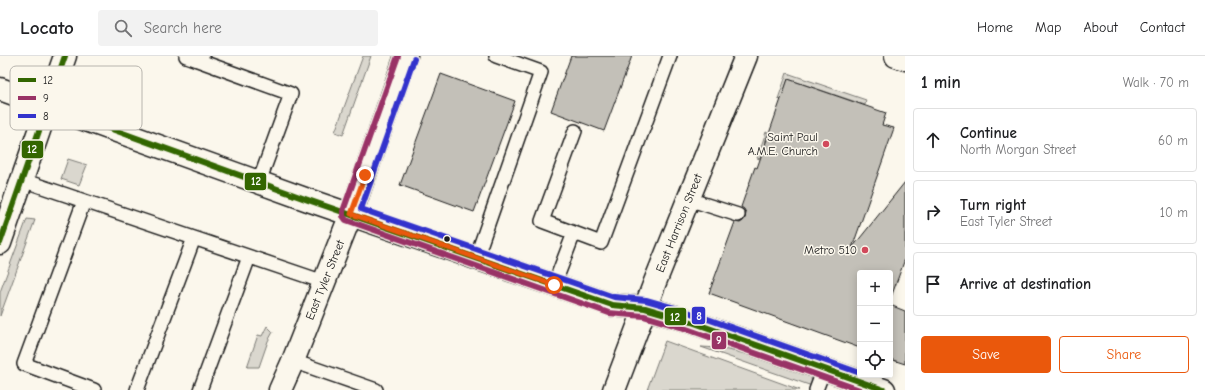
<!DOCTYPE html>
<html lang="en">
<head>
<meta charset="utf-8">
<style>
	body { margin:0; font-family:"Comic Neue",sans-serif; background:#f2f2f2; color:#202124 }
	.controls { position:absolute; right:12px; bottom:12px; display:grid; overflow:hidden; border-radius:4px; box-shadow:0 2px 10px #0003 }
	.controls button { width:36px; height:36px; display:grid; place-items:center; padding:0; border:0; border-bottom:1px solid #e0e0e0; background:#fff; color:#202124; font:20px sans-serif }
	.stop { position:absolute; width:12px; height:12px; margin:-9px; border:3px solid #ea580c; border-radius:50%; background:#fff }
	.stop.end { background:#ea580c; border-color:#fff; box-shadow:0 1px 4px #0008 }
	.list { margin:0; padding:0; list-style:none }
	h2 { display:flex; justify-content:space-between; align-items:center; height:52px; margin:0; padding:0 16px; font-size:17px }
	h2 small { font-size:13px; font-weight:400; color:#757577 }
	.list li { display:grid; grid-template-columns:26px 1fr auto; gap:12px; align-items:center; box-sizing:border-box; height:64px; margin:0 8px 8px; padding:0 8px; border:1px solid #e0e0e0; border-radius:4px }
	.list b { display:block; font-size:15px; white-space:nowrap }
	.list p { margin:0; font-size:13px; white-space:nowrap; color:#757577 }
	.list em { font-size:13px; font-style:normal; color:#757577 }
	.actions { display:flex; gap:8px; padding:12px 16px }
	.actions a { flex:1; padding:9px 0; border:1px solid #ea580c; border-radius:4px; text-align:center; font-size:14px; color:#ea580c }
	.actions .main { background:#ea580c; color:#fff }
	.icon { flex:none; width:22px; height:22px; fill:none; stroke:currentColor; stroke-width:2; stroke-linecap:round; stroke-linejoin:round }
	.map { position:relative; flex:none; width:905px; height:334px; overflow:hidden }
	header { display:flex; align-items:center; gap:24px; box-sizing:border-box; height:56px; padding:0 20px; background:#fff; border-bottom:1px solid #e0e0e0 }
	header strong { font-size:19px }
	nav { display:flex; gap:22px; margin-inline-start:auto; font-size:14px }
	.search { width:280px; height:36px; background:#f2f2f2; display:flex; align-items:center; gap:10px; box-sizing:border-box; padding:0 14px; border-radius:4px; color:#757577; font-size:15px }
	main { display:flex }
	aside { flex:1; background:#fff }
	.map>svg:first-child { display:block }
</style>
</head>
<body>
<header>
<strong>Locato</strong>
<div class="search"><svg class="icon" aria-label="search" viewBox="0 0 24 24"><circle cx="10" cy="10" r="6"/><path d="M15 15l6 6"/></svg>Search here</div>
<nav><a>Home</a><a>Map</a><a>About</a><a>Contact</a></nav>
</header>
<main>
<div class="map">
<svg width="905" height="334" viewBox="0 0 905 334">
	<rect width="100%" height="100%" fill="#fbf7ec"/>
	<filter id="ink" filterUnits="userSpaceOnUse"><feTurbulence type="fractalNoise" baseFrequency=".025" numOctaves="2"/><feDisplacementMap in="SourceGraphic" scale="8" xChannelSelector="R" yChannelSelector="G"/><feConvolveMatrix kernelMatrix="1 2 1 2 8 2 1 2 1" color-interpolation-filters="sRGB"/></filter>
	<g filter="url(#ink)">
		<path fill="#dad7ce" stroke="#7b7a75" d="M363 0H371L343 79 335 76Z
			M787 17 866 44 865 49 788 23 781 44 778 43Z
			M766 76 768 77 761 100 793 110 792 114 757 102Z
			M68 103 87 109 79 129 61 123Z
			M27 163 35 164 0 260V236Z
			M267 270 273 276 268 285 259 311H247L258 279 262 280Z
			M665 285 800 334H647Z
			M701 291C739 292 775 308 811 321L812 330Z"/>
		<path fill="#c3c0b8" stroke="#1c1c1c" d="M571 0H632L604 75 551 55Z
			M441 18 515 45 474 156 400 129Z
			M788 23 886 57 882 69 894 72 852 192 905 126V203L890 244V217H860V292L709 237 735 166 740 167 743 165 745 162 746 157 744 153 741 151 755 111 757 112Z
			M890 249 905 255V308L890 303Z"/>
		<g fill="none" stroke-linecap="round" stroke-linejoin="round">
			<defs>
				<path id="lane" d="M186 0 200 5 202 0
					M200 5 291 38 259 126
					M575 75 542 165 601 187 670 0
					M22 124 324 226
					M688 143 738 159
					M84 145 24 308 94 334
					M476 202 541 16 496 0
					M554 229 574 177
					M293 305 376 334
					M137 334 194 182
					M200 334 249 201
					M816 334 824 313"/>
				<path id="street" d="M896 0 905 3
					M614 334 655 226 746 0"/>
				<path id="secondary" d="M0 33 308 144 612 249 645 252 683 263 884 334
					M0 187 65 0
					M280 334 293 305 351 158 406 0"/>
			</defs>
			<use href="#lane" stroke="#1c1c1c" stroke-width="16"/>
			<use href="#street" stroke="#1c1c1c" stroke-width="25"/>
			<use href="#secondary" stroke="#1c1c1c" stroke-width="25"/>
			<use href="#lane" stroke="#fbf7ec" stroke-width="13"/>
			<use href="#street" stroke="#fbf7ec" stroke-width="22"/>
			<use href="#secondary" stroke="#fbf7ec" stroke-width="22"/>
			<defs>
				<path id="bus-1" d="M48 50 308 144 612 249 645 252 683 263 884 334
					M0 187 65 0"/>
				<path id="bus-2" d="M398 0 343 155V160L346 164 609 257 644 260 681 271 860 334"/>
				<path id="bus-3" d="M414 3 361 153 614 241 646 244 685 255 860 317"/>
			</defs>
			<use href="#bus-1" stroke="#fbf7ec" stroke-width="9"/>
			<use href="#bus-2" stroke="#fbf7ec" stroke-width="9"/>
			<use href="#bus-3" stroke="#fbf7ec" stroke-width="9"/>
			<use href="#bus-1" stroke="#360" stroke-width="6"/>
			<use href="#bus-2" stroke="#936" stroke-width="6"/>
			<use href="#bus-3" stroke="#33c" stroke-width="6"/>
		</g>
	</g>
	<g fill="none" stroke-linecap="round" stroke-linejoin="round" filter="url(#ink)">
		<path stroke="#ea580c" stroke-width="5" d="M365 119 351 158 554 229"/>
	</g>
	<g fill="#d1495b" stroke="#fbf7ec" stroke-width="1.5">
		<circle cx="826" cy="88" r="4"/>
		<circle cx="865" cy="194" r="4"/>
	</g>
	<circle fill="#1c1c1c" stroke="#fbf7ec" stroke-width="1.5" cx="447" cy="183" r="3.5"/>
	<g text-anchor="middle" stroke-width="3" stroke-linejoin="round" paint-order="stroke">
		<g font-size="12" fill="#1c1c1c" stroke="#fbf7ec" text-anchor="end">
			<text x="818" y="85">Saint Paul<tspan x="818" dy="14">A.M.E. Church</tspan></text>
			<text x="857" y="198">Metro 510</text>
		</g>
		<g font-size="12" fill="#1c1c1c" stroke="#fbf7ec">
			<text transform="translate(679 167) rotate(-68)" y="4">East Harrison Street</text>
			<text transform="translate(325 224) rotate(-68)" y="4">East Tyler Street</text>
		</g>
	</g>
	<rect x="10" y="10" width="132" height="64" rx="6" fill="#fbf7ec" stroke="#b8b5ae" stroke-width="1"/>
	<rect x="18" y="22" width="18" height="4" fill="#360"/>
	<rect x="18" y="40" width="18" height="4" fill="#936"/>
	<rect x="18" y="58" width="18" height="4" fill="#33c"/>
	<g font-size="11" fill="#1c1c1c">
		<text x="43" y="28">12</text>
		<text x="43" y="46">9</text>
		<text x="43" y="64">8</text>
	</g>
	<g stroke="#fbf7ec" stroke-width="1.5">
		<rect x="21" y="84" width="23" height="19" rx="4" fill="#360"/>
		<rect x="244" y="116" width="23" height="19" rx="4" fill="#360"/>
		<rect x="691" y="250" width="15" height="19" rx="4" fill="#33c"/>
		<rect x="664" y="251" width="23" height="19" rx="4" fill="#360"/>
		<rect x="711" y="275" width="16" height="19" rx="4" fill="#936"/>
	</g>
	<g font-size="11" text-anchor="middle" font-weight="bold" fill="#fff">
		<text x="32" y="97">12</text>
		<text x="256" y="129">12</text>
		<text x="699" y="264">8</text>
		<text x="675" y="265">12</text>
		<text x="719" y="288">9</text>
	</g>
</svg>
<div class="controls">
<button>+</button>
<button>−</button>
<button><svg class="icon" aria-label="locate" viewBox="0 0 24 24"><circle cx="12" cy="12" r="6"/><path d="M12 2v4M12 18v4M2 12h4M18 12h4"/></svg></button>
</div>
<div class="stop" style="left:554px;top:229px"></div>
<div class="stop end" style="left:365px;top:119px"></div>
</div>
<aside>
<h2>1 min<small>Walk · 70 m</small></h2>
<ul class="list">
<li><svg class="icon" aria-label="ahead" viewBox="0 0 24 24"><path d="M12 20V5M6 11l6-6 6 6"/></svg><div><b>Continue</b><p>North Morgan Street</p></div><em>60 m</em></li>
<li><svg class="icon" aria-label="right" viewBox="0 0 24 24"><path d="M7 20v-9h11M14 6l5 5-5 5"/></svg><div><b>Turn right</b><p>East Tyler Street</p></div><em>10 m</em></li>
<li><svg class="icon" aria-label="arrive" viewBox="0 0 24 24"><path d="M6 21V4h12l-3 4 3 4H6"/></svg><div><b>Arrive at destination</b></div></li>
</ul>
<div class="actions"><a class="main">Save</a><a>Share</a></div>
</aside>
</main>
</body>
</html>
